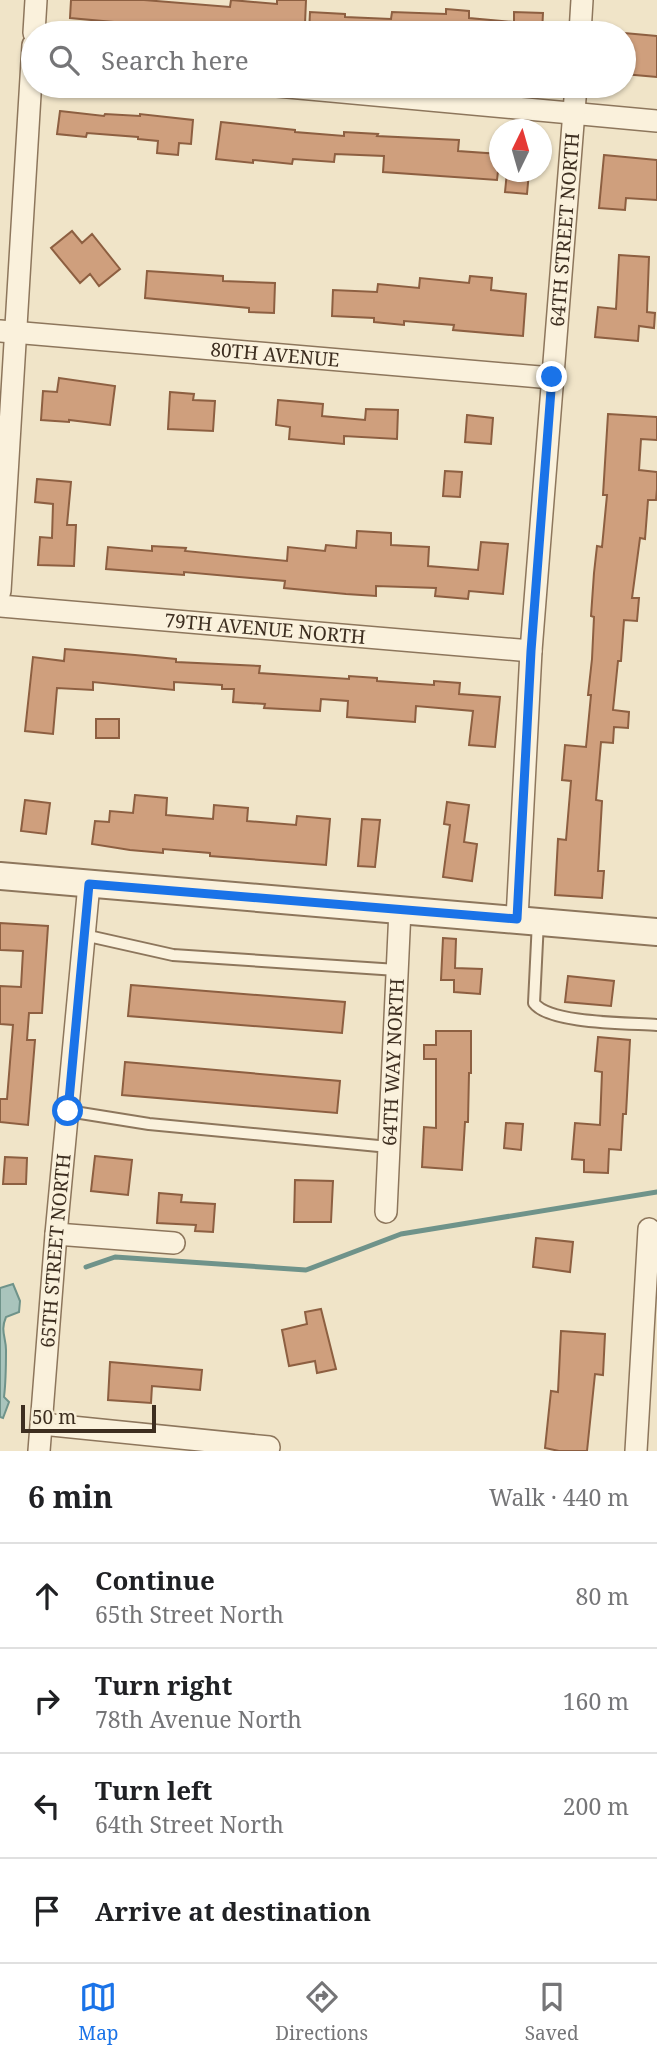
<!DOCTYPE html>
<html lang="en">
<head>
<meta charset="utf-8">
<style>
	body { margin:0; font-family:"Noto Serif",serif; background:#f2f2f2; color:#202124 }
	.compass { position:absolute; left:489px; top:119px; width:63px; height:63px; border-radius:50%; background:#fff; box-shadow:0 2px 5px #0004; rotate:5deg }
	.scale { position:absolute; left:21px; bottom:18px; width:135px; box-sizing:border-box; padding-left:7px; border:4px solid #3d2e20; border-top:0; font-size:19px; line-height:24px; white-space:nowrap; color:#3d2e20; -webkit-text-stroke:5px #f7eed8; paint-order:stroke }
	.stop { position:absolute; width:21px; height:21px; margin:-16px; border:5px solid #1a73e8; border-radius:50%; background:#fff }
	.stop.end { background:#1a73e8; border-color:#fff; box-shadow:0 2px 7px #0008 }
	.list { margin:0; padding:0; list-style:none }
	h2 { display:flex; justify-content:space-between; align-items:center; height:91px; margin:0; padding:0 28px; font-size:30px }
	h2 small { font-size:23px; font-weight:400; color:#757577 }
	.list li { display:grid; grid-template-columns:46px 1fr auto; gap:21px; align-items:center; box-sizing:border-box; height:105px; padding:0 28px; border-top:2px solid #e0e0e0 }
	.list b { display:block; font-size:26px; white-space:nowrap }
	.list p { margin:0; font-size:23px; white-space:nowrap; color:#757577 }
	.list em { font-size:23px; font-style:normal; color:#757577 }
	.icon { flex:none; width:38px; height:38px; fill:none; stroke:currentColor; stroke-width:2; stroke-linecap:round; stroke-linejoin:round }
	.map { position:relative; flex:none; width:657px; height:1451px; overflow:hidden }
	.search { position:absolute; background:#fff; box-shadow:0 2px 5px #0004; left:21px; right:21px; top:21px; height:77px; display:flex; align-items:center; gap:18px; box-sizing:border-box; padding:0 24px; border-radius:38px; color:#757577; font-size:26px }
	.sheet { height:511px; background:#fff }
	nav { display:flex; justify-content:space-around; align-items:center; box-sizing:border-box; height:98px; border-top:2px solid #e0e0e0; background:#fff; font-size:19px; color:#757577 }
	nav a { display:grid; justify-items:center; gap:4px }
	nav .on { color:#1a73e8 }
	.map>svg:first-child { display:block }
</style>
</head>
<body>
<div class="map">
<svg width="657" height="1451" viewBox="0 0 657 1451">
	<rect width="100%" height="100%" fill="#f0e4c8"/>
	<path fill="#a9c4bc" stroke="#6f938a" stroke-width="2" d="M13 1284 20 1301 19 1312 6 1317C0 1331 6 1337 6 1350 6 1366 6 1381 4 1397L9 1402 3 1418 0 1417V1288Z"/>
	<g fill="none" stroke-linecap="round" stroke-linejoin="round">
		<path stroke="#6f938a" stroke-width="5" d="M86 1267 115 1257 306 1270 401 1234 657 1192"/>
	</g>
	<path fill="#cf9f7d" stroke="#8d5f41" stroke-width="2" d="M71 0H144L230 7 231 0 277 4V0H306L305 24 260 22 259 33H145L146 25 70 18Z
		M446 9 469 11V18L514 22V12L543 13 542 33H309L310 12 345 14V17L391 19 392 12 446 14Z
		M624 33 657 36V77L624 74Z
		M60 111 104 116 105 114 140 116V114L193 120 191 144 179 143 178 155 157 153 158 141 138 139V137L87 133 86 137 57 134Z
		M221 122 295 130V132L344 136V132L378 134 377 136 459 140 458 151 500 154 497 180 383 172 384 156 335 154 334 162 293 159 292 164 253 160V163L216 159Z
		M604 155 657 160V200L626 198 625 210 599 208Z
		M507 172H529L527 194 505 192Z
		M72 231 82 243 92 234 120 269 99 286 90 274 80 283 51 248Z
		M619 255 649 257 647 312 655 313 654 328 639 326 638 341 595 337 598 307 616 309Z
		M147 271 223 276V281L275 283 274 313 249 312V308L145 298Z
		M470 276 492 278 491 290 526 294 523 336 453 330 454 325 404 321V325L374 322V318L332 316 333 290 377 292 378 284 419 288 420 278 469 283Z
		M59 378 115 386 110 425 69 420V422L41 420 43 391 57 392Z
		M170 392 194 394 193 400 215 401 213 431 168 429Z
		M278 400 323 404 322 416 365 420 366 409 398 410 397 439 344 436V444L289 439 290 427 276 425Z
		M608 414 657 417V440L641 439 639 470 657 472V489L656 500H648L645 539 640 538 632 598H639L637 621 624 620 621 661H618L613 710 629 712 628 728 614 727 613 743 601 742 596 800 602 801 598 871H604L602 898 555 895 558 839 566 840 571 781 562 780 565 745 586 747 591 695H588L592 659 594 617 591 616 594 573 597 546 602 547 607 495H603Z
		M467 415 493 418 491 444 465 442Z
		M445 471 462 472 460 497 443 496Z
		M37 479 71 482 67 525H76L74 566 38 565 40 537 52 538 53 504 35 502Z
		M357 531 391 533V545L429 547 428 566 478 570 481 542 508 544 503 594 469 591 468 599 435 596 436 588 376 586V596L346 594 284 588 285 581 184 572V575L106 569 108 547 152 551V546L186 548 185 551 287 561 288 547 325 551 326 545 356 548Z
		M65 649 135 655 176 659V662L260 666 259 673 349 679V676L377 678V681L434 685V681L460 683 459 694 500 697 495 747 469 745 473 711 416 706 415 722 347 717 348 701 321 699 320 711 264 708 265 704 233 702 234 689H222V685L174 682V690L93 682V690L57 688 53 734 25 731 33 657 64 661Z
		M96 719H119V738H96Z
		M135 795 167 798 166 815 213 819 214 805 248 808 247 821 296 825 297 816 330 819 326 865 210 856V853L163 849V853L130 850 92 844 95 821 109 822 110 811 133 813Z
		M25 800 50 803 46 834 21 831Z
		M447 802 469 805 464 842 477 844 472 881 443 877 450 825 444 824Z
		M362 819 380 820 375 867 358 866Z
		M0 923 48 926 42 1013H29L27 1040H35L28 1125 0 1122V1099H7L13 1025 0 1024V986L21 987 23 951 0 950Z
		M443 938 456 939 455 968 482 969 480 994 454 992V980H441Z
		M568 976 614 981 611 1006 565 1002Z
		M131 985 345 1002 342 1033 128 1016Z
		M436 1031H471V1073H469L468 1122H465L462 1170 422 1167 424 1127 436 1128V1059H424V1045H436Z
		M598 1037 630 1040 626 1114H623L621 1150 609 1149 608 1173 584 1172V1160L572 1159 575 1123 600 1125 602 1072 595 1071Z
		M125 1062 340 1081 337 1113 122 1095Z
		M506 1123 523 1124 521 1150 504 1148Z
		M95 1156 132 1160 128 1195 91 1191Z
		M5 1157 27 1158 26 1184H3Z
		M295 1180 333 1181 331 1222H294Z
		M159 1193 182 1195 181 1202 215 1204 213 1232 195 1231 196 1225 157 1223Z
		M536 1238 573 1242 570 1272 533 1267Z
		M321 1309 336 1369 317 1373 315 1361 289 1366 282 1330 307 1324 305 1312Z
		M561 1331 605 1334 603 1375 595 1374 587 1451H559L545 1448 551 1391 558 1392Z
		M110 1362 202 1370 200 1390 152 1386 151 1403 108 1400Z"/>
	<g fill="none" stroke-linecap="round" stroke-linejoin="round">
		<defs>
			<path id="service" d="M538 921 534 1003C549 1024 630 1023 657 1025
				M84 935 173 955 397 970
				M68 1111 149 1124 389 1147"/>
			<g id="minor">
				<path d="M34 33 36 0"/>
				<path d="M580 33 582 0"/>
				<path d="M277 86 657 121"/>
				<path id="s1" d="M0 331 552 378"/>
				<path d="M0 591 33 45"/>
				<path id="s2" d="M0 606 531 651"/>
				<path id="s3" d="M517 919 531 651 576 86"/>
				<path id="s4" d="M386 1212 400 910"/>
				<path d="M56 1234 174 1243"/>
				<path d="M42 1424 269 1447"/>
				<path id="s5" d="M39 1451 56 1234 89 884"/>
				<path d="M636 1451 649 1229"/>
			</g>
			<path id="tertiary" d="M0 876 657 932"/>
		</defs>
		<use href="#service" stroke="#8d765c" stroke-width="14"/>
		<use href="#minor" stroke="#8d765c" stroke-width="24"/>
		<use href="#tertiary" stroke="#8d765c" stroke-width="30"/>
		<use href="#service" stroke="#faf1dc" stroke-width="10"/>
		<use href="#minor" stroke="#faf1dc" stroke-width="21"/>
		<use href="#tertiary" stroke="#faf1dc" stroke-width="26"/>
	</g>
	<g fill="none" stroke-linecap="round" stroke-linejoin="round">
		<path stroke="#1a73e8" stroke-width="9" d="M68 1111 89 884 517 919 531 651 552 377"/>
	</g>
	<g text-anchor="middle" stroke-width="5" stroke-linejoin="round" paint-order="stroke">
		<g font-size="19" fill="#3d2e20" stroke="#f7eed8">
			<text dy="7" stroke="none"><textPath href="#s3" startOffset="691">64TH STREET NORTH</textPath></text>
			<text dy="7" stroke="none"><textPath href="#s1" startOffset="276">80TH AVENUE</textPath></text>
			<text dy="7" stroke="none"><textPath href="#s2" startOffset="266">79TH AVENUE NORTH</textPath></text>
			<text dy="7" stroke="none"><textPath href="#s4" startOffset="150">64TH WAY NORTH</textPath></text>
			<text dy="7" stroke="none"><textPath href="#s5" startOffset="201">65TH STREET NORTH</textPath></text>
		</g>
	</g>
</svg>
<svg class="compass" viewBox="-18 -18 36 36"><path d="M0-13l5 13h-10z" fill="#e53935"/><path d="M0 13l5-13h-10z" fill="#757577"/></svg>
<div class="scale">50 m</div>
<div class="stop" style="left:68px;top:1111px"></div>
<div class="stop end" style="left:552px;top:377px"></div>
<div class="search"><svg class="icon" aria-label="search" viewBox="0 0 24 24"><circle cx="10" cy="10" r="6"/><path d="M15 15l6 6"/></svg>Search here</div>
</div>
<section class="sheet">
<h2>6 min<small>Walk · 440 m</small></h2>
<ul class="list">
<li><svg class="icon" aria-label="ahead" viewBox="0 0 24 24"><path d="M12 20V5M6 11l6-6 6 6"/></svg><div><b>Continue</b><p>65th Street North</p></div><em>80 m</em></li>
<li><svg class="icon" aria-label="right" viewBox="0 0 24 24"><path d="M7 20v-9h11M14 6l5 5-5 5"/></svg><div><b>Turn right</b><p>78th Avenue North</p></div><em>160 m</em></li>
<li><svg class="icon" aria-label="left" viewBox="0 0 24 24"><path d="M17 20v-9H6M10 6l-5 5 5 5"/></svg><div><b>Turn left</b><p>64th Street North</p></div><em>200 m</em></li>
<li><svg class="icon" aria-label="arrive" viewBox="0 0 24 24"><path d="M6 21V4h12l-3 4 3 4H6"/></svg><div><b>Arrive at destination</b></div></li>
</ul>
</section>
<nav>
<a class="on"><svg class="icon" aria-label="map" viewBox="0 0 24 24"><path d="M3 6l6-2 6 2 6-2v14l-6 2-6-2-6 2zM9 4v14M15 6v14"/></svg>Map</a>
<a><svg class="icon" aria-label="directions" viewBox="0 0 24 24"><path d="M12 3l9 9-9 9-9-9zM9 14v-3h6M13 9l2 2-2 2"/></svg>Directions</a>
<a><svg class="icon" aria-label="saved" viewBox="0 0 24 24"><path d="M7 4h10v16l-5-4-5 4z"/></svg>Saved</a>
</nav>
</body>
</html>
